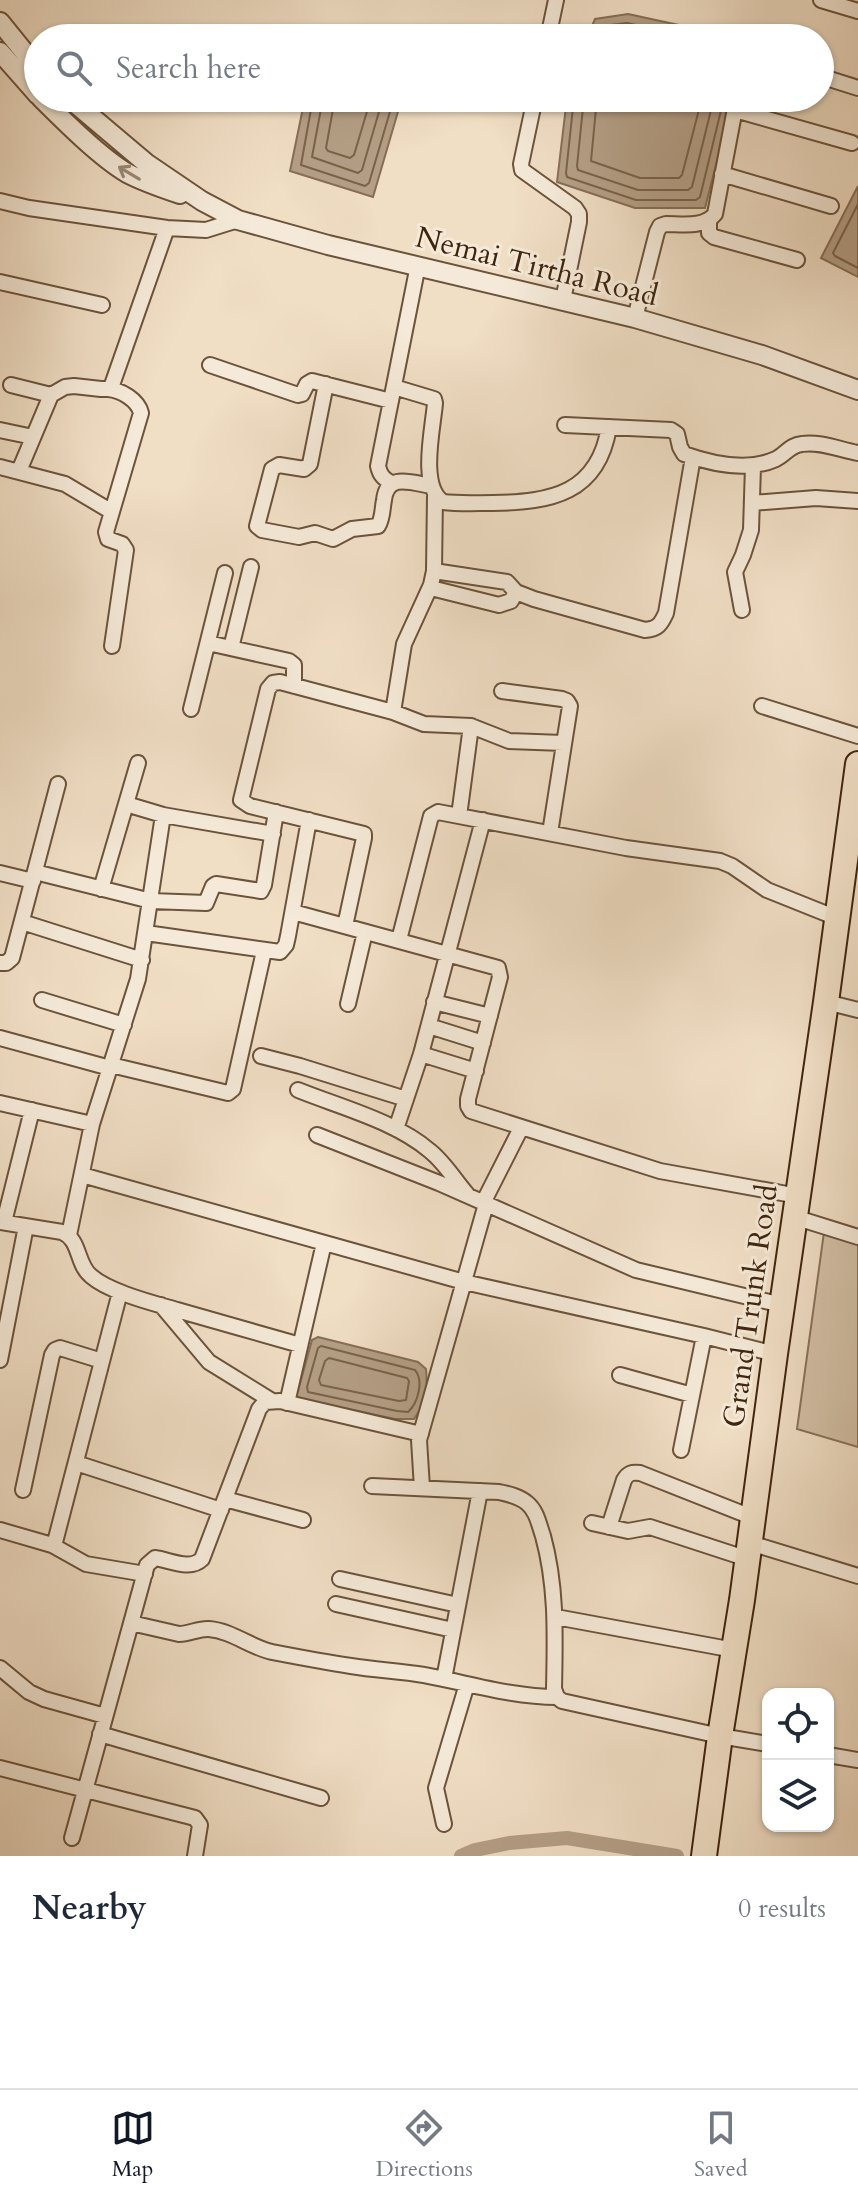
<!DOCTYPE html>
<html lang="en">
<head>
<meta charset="utf-8">
<style>
	body { margin:0; font-family:Cardo,serif; background:#f2f2f3; color:#1f2937 }
	.controls { position:absolute; right:24px; bottom:24px; display:grid; overflow:hidden; border-radius:16px; box-shadow:0 2px 6px #0004 }
	.controls button { width:72px; height:72px; display:grid; place-items:center; padding:0; border:0; border-bottom:2px solid #e0e1e3; background:#fff; color:#1f2937; font:40px sans-serif }
	.list { margin:0; padding:0; list-style:none }
	h2 { display:flex; justify-content:space-between; align-items:center; height:104px; margin:0; padding:0 32px; font-size:34px }
	h2 small { font-size:26px; font-weight:400; color:#747a83 }
	.icon { flex:none; width:44px; height:44px; fill:none; stroke:currentColor; stroke-width:2; stroke-linecap:round; stroke-linejoin:round }
	.map { position:relative; flex:none; width:858px; height:1856px; overflow:hidden }
	.search { position:absolute; background:#fff; box-shadow:0 2px 6px #0004; left:24px; right:24px; top:24px; height:88px; display:flex; align-items:center; gap:20px; box-sizing:border-box; padding:0 28px; border-radius:44px; color:#747a83; font-size:30px }
	.sheet { height:232px; background:#fff }
	nav { display:flex; justify-content:space-around; align-items:center; box-sizing:border-box; height:112px; border-top:2px solid #e0e1e3; background:#fff; font-size:22px; color:#747a83 }
	nav a { display:grid; justify-items:center; gap:4px }
	nav .on { color:#111827 }
	.map>svg:first-child { display:block }
</style>
</head>
<body>
<div class="map">
<svg width="858" height="1856" viewBox="0 0 858 1856">
	<rect width="100%" height="100%" fill="#f0dec5"/>
	<filter id="stains"><feTurbulence type="fractalNoise" baseFrequency=".0025" numOctaves="4"/><feColorMatrix values="0 0 0 0 .2 0 0 0 0 .09 0 0 0 0 .02 0 0 0 .5 -.17"/></filter>
	<radialGradient id="worn" r=".72"><stop offset=".6" stop-color="#630" stop-opacity="0"/><stop offset="1" stop-color="#630" stop-opacity=".3"/></radialGradient>
	<path fill="#d2bfa6" stroke="#89725a" stroke-width="2" d="M824 1232 858 1242V1447L797 1429Z"/>
	<path fill="#b49f86" stroke="#866e56" stroke-width="2" d="M628 14 697 29 708 38H587L595 19Z
		M305 98H402L373 197 290 171Z
		M567 98H733L705 208H635L557 182Z
		M858 186V277L821 258Z
		M318 1337 418 1362 426 1369C428 1389 426 1403 414 1419H395L296 1398 312 1340Z"/>
	<g fill="none" stroke-linecap="round" stroke-linejoin="round">
		<path stroke="#7a624a" stroke-width="2" d="M596 38 602 26 627 23 695 38
			M313 98 301 165 365 186 369 183 394 98
			M323 98 312 157 358 173 362 170 383 98
			M335 98 326 148 328 151 350 158 354 155 371 98
			M574 98 566 173 567 177 636 200H696L700 197 724 98
			M584 98 577 166 578 170 638 190H688L692 187 714 98
			M597 98 591 161 640 178H679L682 175 702 98
			M858 204 833 253 835 256 858 268
			M321 1346 415 1370C424 1381 418 1403 408 1412L397 1411 308 1392 307 1387 318 1348Z
			M329 1358 407 1378 409 1381 406 1400 399 1401 321 1385 319 1380 325 1361Z"/>
		<path stroke="#b49f86" stroke-width="14" d="M461 1856 475 1850 509 1843 567 1838 677 1856"/>
		<defs>
			<path id="minor" d="M821 0 858 11
				M548 38 556 0
				M820 76 858 88
				M535 98 521 164 522 170 575 208 579 214V222L563 300
				M735 110 852 143
				M722 174 831 206
				M0 201 29 208 167 228 206 230 238 220
				M709 221V233L714 237 797 260
				M0 282 102 305
				M635 318 657 232 660 226 666 224C682 224 704 228 715 214L737 98
				M210 365 298 395 302 394 307 384 312 381 391 401
				M326 384 310 464 304 469 279 465 272 469 257 526 262 530 299 537 315 533 333 539 352 529 378 526C383 518 382 510 384 500 387 472 412 483 432 486
				M11 385 51 395
				M394 387 434 399 435 403C433 429 419 486 443 502 459 504 476 503 493 503 551 502 598 494 609 427
				M108 389C121 390 138 400 141 413L106 532 108 539 122 544 126 550 112 646
				M565 425 671 430 677 434 680 447 684 454C712 464 747 472 776 459 786 454 790 445 802 444 819 441 841 450 858 453
				M0 430 33 437
				M0 467 65 484 112 512
				M19 471 51 395 65 387 74 386 101 389H108L112 385 167 228
				M391 483C383 478 380 475 378 466L418 265
				M752 503 816 498 858 501
				M434 571 500 581 507 582 516 592 534 599 645 630C658 629 661 624 666 613L693 457
				M431 588 499 605 511 601 516 592
				M742 610 735 572 743 555 751 530 753 466
				M208 643 289 661 294 665V686
				M231 648 251 567
				M502 691 562 699 567 701 570 706 550 833
				M762 706 858 736
				M191 709 225 573
				M393 712 404 644 431 585 434 571 435 496
				M126 804 163 815 273 834
				M459 816 471 726
				M35 872 151 901 206 903 213 886 216 884 261 891 264 885 276 812
				M0 873 33 881
				M101 889 138 763
				M293 912 498 968 500 977 468 1099V1106L471 1111 660 1171 798 1196
				M22 922 142 960
				M345 926 364 838V834L250 806 241 800 268 689 273 683 280 682 393 712 424 724 471 726 509 741 563 743
				M146 933 280 952 286 945 288 936 309 820
				M399 940 431 816 438 812 626 848 720 861 732 866 767 890 837 918
				M0 963H6L12 958 58 784
				M42 1000 124 1025
				M434 1002 490 1016
				M826 1002 858 1010
				M348 1004 365 932
				M429 1026 483 1043
				M0 1038 110 1068
				M421 1054 476 1071
				M261 1056 300 1066 406 1099
				M111 1065 228 1093 233 1089 264 951
				M298 1090C340 1107 395 1121 430 1151 444 1162 455 1180 467 1194
				M0 1103 92 1124
				M396 1129 421 1054 483 820
				M317 1135 439 1183 636 1270 782 1305
				M82 1175 464 1282 704 1336 775 1354
				M483 1203 521 1128
				M794 1217 858 1237
				M0 1222 62 1232C81 1240 76 1264 91 1276 109 1292 153 1303 177 1310 218 1322 259 1333 300 1345
				M4 1222 32 1110
				M69 1235 92 1124 138 979 163 815
				M161 1305 209 1362 272 1401
				M0 1360 26 1226
				M620 1375 692 1395
				M287 1403 324 1243
				M681 1450 704 1336
				M76 1463 221 1510
				M372 1486 499 1492C508 1494 519 1496 527 1503 537 1511 539 1525 543 1536 557 1587 555 1637 554 1689L557 1697 562 1701 720 1736 768 1744
				M422 1488 419 1440 486 1204
				M23 1490 52 1355 55 1350 60 1348 102 1361
				M225 1499 303 1520
				M592 1523 628 1531 650 1527 748 1559
				M609 1527 624 1480C628 1473 632 1472 640 1473L754 1518
				M0 1530 52 1545 86 1564 145 1574
				M750 1543 858 1576
				M54 1546 120 1292
				M340 1579 458 1605
				M336 1604 453 1630
				M556 1617 734 1650
				M131 1623 179 1634C190 1634 199 1628 209 1629 232 1631 250 1647 272 1652 298 1657 324 1662 351 1666 375 1670 400 1671 424 1675 468 1683 511 1697 557 1697
				M0 1668 29 1692 44 1699 105 1716
				M444 1679 480 1491
				M100 1734 321 1798
				M828 1755 858 1760
				M0 1768 195 1818 200 1825 195 1856
				M444 1824 436 1788 467 1684
				M72 1838 147 1565 155 1558C170 1560 190 1571 202 1559L259 1409 265 1402 280 1401 421 1434"/>
			<path id="tertiary" d="M0 22 38 69
				M0 52 38 95
				M41 98C64 121 100 157 127 173 144 182 162 188 180 194
				M69 98 146 163 202 201 238 220 328 245 635 318 762 355 858 390"/>
			<path id="primary" d="M704 1856 720 1736 742 1600 775 1354 826 1002 858 764"/>
		</defs>
		<use href="#minor" stroke="#6c533b" stroke-width="18"/>
		<use href="#tertiary" stroke="#6c533b" stroke-width="22"/>
		<use href="#primary" stroke="#40250d" stroke-width="28"/>
		<use href="#minor" stroke="#f5ead9" stroke-width="14"/>
		<use href="#tertiary" stroke="#f5ead9" stroke-width="18"/>
		<use href="#primary" stroke="#f0dec5" stroke-width="24"/>
	</g>
	<defs><path id="oneway-shaft" d="M-6 0H5M1.5-3L5.5 0L1.5 3" fill="none" stroke-width="1.6" stroke-linecap="round" stroke-linejoin="round" transform="scale(2)"/></defs>
	<use stroke="#9a8873" href="#oneway-shaft" transform="translate(129 173) rotate(-149)"/>
	<g text-anchor="middle" stroke-width="6" stroke-linejoin="round" paint-order="stroke">
		<g font-size="30" fill="#40250d" stroke="#f5ead9">
			<text transform="translate(537 266) rotate(14)" y="10">Nemai Tirtha Road</text>
			<text transform="translate(750 1306) rotate(-82)" y="10">Grand Trunk Road</text>
		</g>
	</g>
	<rect width="100%" height="100%" filter="url(#stains)"/>
	<rect width="100%" height="100%" fill="url(#worn)"/>
</svg>
<div class="controls">
<button><svg class="icon" aria-label="locate" viewBox="0 0 24 24"><circle cx="12" cy="12" r="6"/><path d="M12 2v4M12 18v4M2 12h4M18 12h4"/></svg></button>
<button><svg class="icon" aria-label="layers" viewBox="0 0 24 24"><path d="M12 4l9 5-9 5-9-5zM3 14l9 5 9-5"/></svg></button>
</div>
<div class="search"><svg class="icon" aria-label="search" viewBox="0 0 24 24"><circle cx="10" cy="10" r="6"/><path d="M15 15l6 6"/></svg>Search here</div>
</div>
<section class="sheet">
<h2>Nearby<small>0 results</small></h2>
<ul class="list">
</ul>
</section>
<nav>
<a class="on"><svg class="icon" aria-label="map" viewBox="0 0 24 24"><path d="M3 6l6-2 6 2 6-2v14l-6 2-6-2-6 2zM9 4v14M15 6v14"/></svg>Map</a>
<a><svg class="icon" aria-label="directions" viewBox="0 0 24 24"><path d="M12 3l9 9-9 9-9-9zM9 14v-3h6M13 9l2 2-2 2"/></svg>Directions</a>
<a><svg class="icon" aria-label="saved" viewBox="0 0 24 24"><path d="M7 4h10v16l-5-4-5 4z"/></svg>Saved</a>
</nav>
</body>
</html>
